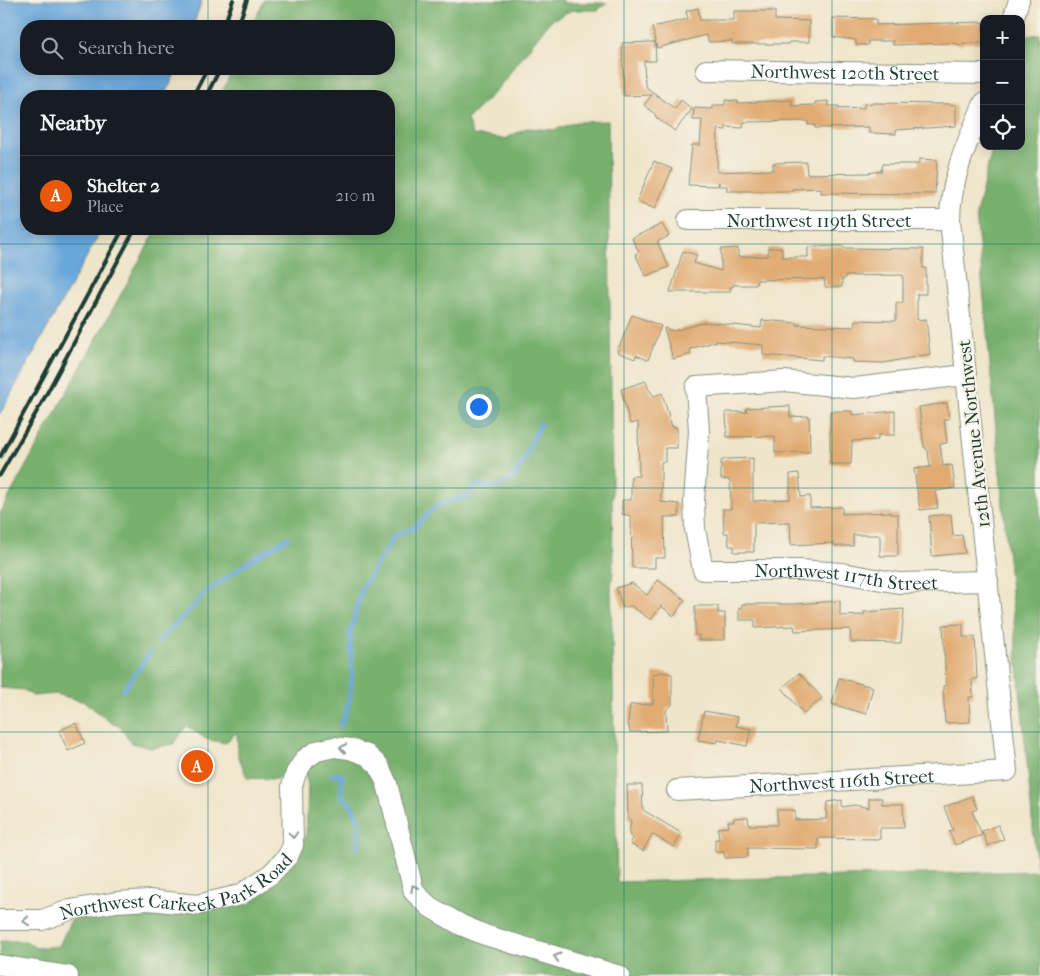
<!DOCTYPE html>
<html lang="en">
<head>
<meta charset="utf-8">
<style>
	body { margin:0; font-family:"IM FELL French Canon",serif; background:#20242c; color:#f1f3f6 }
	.controls { position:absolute; right:15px; top:15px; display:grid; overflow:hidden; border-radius:10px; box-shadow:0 2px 12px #0003 }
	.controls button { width:45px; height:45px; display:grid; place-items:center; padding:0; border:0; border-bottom:1px solid #363941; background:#171b24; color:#f1f3f6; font:25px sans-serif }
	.you { position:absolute; left:478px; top:406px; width:18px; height:18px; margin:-12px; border:4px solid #fff; border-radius:50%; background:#1a73e8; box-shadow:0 0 0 8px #1a73e833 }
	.badge { display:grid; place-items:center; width:32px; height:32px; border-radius:50%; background:#ea580c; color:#fff; font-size:16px; font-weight:700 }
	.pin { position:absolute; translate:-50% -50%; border:2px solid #fff; box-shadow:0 1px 5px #0006 }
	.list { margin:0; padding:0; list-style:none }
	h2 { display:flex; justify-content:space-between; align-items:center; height:65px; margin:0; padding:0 20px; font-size:21px }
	h2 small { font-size:16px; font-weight:400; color:#9ea1a6 }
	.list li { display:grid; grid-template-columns:32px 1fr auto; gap:15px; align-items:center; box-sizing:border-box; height:80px; padding:0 20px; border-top:1px solid #363941 }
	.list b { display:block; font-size:19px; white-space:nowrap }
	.list p { margin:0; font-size:16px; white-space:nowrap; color:#9ea1a6 }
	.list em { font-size:16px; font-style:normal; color:#9ea1a6 }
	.icon { flex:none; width:28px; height:28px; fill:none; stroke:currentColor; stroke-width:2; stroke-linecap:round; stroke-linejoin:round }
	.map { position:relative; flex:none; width:1040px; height:976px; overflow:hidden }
	.search { position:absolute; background:#171b24; box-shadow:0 2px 12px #0003; left:20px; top:20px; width:375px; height:55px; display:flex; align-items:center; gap:12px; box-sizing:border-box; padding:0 18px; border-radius:20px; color:#9ea1a6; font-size:19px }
	.panel { position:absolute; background:#171b24; box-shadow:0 2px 12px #0003; left:20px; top:90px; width:375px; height:145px; border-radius:20px }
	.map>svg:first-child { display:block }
</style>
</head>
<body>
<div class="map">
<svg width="1040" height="976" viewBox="0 0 1040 976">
	<rect width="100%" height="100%" fill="#f7f3e8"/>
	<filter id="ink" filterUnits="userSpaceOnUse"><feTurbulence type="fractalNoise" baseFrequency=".02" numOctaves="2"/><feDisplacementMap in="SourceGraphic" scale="10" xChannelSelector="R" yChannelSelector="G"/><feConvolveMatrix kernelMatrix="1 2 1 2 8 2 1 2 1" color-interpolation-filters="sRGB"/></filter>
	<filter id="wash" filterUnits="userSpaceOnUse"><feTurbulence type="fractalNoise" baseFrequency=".0096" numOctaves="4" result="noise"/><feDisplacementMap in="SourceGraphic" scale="20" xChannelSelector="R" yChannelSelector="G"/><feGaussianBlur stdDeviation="1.12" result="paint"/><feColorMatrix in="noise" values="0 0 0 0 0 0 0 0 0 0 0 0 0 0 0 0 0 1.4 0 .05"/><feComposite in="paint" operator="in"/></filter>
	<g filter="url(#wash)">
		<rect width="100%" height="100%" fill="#efe5ca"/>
		<path fill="#78b06e" stroke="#4c7651" d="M264 0H563V3H607L598 10H572L550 21 499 87 467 120 473 135 505 139 527 128 554 130 576 122 608 121 613 573 611 587 617 882 1037 871 976 214 993 146H1021V37L1040 34V976H0V941H26L36 948 59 946 71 920 120 911 229 906 272 886 306 836 308 785 302 763 276 779 247 778 238 755 237 732 225 743 206 739 187 726 173 744 151 748 131 743 119 726 111 723 85 702 56 694 33 696 24 690 0 688V513L157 229H389V96H220L233 69H389V26H252Z"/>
		<path fill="#69a6da" stroke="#447287" d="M0 0H202L193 26H26V69H177L165 96H26V229H102L0 414Z"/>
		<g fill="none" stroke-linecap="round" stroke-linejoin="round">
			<path stroke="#69a6da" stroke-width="4.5" d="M158 642 208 591 251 560 288 538
				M123 691 150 652
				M341 726 349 701 352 677 350 634 362 588 395 535 414 528 437 505 468 496 475 485C486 487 497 489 506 483 521 473 532 440 540 424
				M332 775H342L341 796C362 811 359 826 358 849"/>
		</g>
		<g id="blocks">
			<path fill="#e1ab72" d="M698 8 700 20H734V11H775V20L809 21V42H789L788 44H732V41L709 42 706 35 657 48 652 27 688 19 686 11Z
				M833 18 876 19V25L983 22V43H963V45L949 43 893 45V41H868V45H856V40L833 37Z
				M655 42 656 61H644L645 86 675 109 681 100 692 109 675 131 655 117 656 115 644 105 652 95 624 96 622 43Z
				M725 100 738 101V103L792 100V106L815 105V102L828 101V106H839V109L864 108V104L874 103 948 104 956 105V126L896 130V134L869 133V127L815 128V125H808V121L744 122 743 128 726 127V130L718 129 717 172 773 170V163L806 162 807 174 868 173 881 171 883 164H919V159L937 160 935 194 821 193V188L792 189V191H727V186H719V182L718 186 688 185 692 145H700L702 120H693L694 108 713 109V105H725Z
				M654 161 672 169 655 209 637 201Z
				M662 224 669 236 657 242 669 267 646 276 635 254 639 252 632 238Z
				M844 246V248L923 249V268H926V294H917V320L926 319 930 354 884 363 853 362V359L822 356V360L763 355V345L717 341 690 349 691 354 673 359 664 328 673 331 706 322 761 328 762 320 797 323V325L854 327 855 320 896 321V303H903V275L845 276V279H842V287H825L824 279 757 280 756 285H733V287H730V292H670L683 251 697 255 694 263 721 271V249L738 248V257L768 256V248H782V257H808V247Z
				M632 315 661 326 648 360 636 355 635 359 617 352Z
				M646 381 648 388 654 396 662 393 672 427H677V448H665V462H661V502L679 504V517H664L665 558H655V568H632L631 516 622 514V500H631V476H639L638 422 630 424 621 389Z
				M947 403 949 419H944L947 443 940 444 943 466 952 465 955 488 935 491 938 508 920 510 914 469 930 467 928 451 924 447 919 407Z
				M790 406V417L809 416 810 452 775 453V436L727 437 726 412H747L746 408Z
				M830 411H852V415L895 411V435H878V440L852 441 851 464H830Z
				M753 458V501L790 499V474L799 473 801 497 810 496V508L842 507V514L891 512V514H898V556H880V535H853V546H834V543L791 545 790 522 754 523V552H734V546H729L728 533H724L723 509H731L730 480 721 479V461L725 459Z
				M951 514 953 536 962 535 965 553 932 556 929 516Z
				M658 580 685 600 674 616 661 606 651 620 631 606 623 608 616 588 632 583 647 595Z
				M840 601V616L864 615V612L904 609 901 643 851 642 850 629 795 631 794 626 755 628V620H739V608H742V604H794Z
				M695 606H718V613H725V640H699V635H695Z
				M963 624V637H975L977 679H972L973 697H969L970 722 945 723 943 686H946L943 625Z
				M662 672 672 674V705L666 710 667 731 630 732 628 722 630 705 653 704V674Z
				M799 673 822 698 804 714 782 688Z
				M839 678 873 687 866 714 832 704Z
				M704 711 738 717 736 726 751 729 747 746 718 740 717 743 698 740Z
				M76 723 85 743 68 751 59 731Z
				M198 756 206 769 196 776 187 764Z
				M627 785H642L643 810 681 833 674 847 652 834 643 851 630 844 633 839 629 834 631 821 628 819Z
				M972 796 977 809 972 811 982 835 955 845 949 831 953 830 944 807Z
				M869 798H882V804H903L904 828H880V839L818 838V849L748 848V857L725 858 724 852H715V839H719L718 828 729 827 728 821H734V818L748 817 749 825H777V810H795V820L826 819 827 802 842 800V807L855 805 869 808Z
				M998 825 1004 839 988 846 982 831Z"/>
		</g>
	</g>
	<g filter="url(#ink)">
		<use href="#blocks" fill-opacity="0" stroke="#87917f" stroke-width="1"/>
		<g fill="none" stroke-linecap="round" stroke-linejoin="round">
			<defs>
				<g id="minor">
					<path d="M1013 19 1019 0"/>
					<path id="s1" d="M706 70 984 74"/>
					<path id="s2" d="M688 220H950"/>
					<path id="s3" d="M966 375 854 388 784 381 696 387 699 431 694 501 695 529 703 570H800L842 573 899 583 988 581"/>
					<path id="s4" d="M677 790 1007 771 950 220C950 179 968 140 984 103"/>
					<path id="s5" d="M0 920H42L70 910 117 902 149 900 197 905 240 895 271 874 288 856 293 845 292 786 296 773 305 759 317 751 334 747 350 749 367 755 379 766 387 784 414 892 430 907 461 925 485 935 620 976"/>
					<path d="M0 965 68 976"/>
				</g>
			</defs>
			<use href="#minor" stroke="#87917f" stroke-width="22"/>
			<use href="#minor" stroke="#fff" stroke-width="20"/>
			<path stroke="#1f3d34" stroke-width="4" d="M224 26 233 0
				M238 26 247 0
				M193 96 207 69
				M206 96 220 69
				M0 457 123 229
				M0 475 40 406 135 229"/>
		</g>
		<defs><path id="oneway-chevron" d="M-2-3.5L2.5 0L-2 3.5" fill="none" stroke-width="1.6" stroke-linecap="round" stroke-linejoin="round" transform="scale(1.25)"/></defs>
		<g stroke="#8f9e9a">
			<use href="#oneway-chevron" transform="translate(343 748) rotate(-172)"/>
			<use href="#oneway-chevron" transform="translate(293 835) rotate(89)"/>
			<use href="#oneway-chevron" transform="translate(414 888) rotate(-118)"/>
			<use href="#oneway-chevron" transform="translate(26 921) rotate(175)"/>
			<use href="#oneway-chevron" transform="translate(557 957) rotate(-163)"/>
		</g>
	</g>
	<path fill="none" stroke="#0f766e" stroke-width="1" stroke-opacity="0.55" d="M208 0V26M416 0V976M624 0V976M832 0V976M208 69V96M208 229V976M0 244H1040M0 488H1040M0 732H1040"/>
	<g text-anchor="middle" stroke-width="4.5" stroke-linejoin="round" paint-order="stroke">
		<g font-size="19" fill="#1f3d34" stroke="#f7f3e8">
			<text dy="7" stroke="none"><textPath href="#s1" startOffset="139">Northwest 120th Street</textPath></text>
			<text dy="7" stroke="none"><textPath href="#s2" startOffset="131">Northwest 119th Street</textPath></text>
			<text transform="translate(973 434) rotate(-96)" y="7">12th Avenue Northwest</text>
			<text dy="7" stroke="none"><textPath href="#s3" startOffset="599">Northwest 117th Street</textPath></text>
			<text dy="7" stroke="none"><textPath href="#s4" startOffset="165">Northwest 116th Street</textPath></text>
			<text dy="7" stroke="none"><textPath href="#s5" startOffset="184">Northwest Carkeek Park Road</textPath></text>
		</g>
	</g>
</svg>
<div class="controls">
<button>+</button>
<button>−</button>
<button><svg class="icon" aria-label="locate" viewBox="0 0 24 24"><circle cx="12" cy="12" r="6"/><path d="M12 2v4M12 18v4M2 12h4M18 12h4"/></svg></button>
</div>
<div class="you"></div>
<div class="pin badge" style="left:197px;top:766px">A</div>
<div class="search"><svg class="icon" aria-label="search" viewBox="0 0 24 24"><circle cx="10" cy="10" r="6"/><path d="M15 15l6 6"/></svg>Search here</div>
<section class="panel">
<h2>Nearby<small></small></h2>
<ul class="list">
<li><span class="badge">A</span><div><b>Shelter 2</b><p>Place</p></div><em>210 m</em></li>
</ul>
</section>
</div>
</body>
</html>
